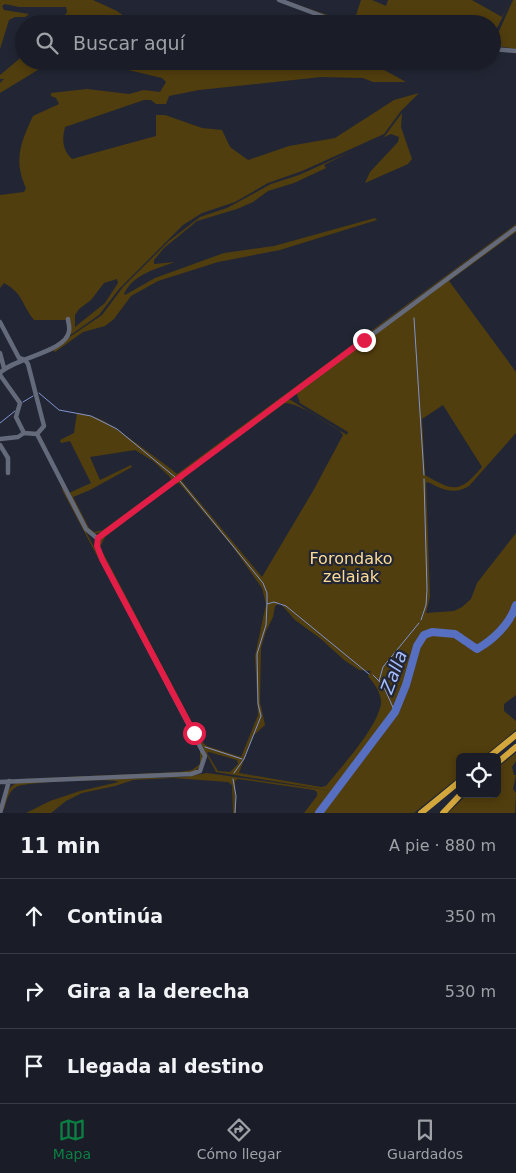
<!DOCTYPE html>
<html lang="es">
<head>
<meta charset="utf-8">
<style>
	body { margin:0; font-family:"DejaVu Sans",sans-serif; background:#272933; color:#f1f3f6 }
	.controls { position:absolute; right:15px; bottom:15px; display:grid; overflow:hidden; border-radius:8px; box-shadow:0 2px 8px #0003 }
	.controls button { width:45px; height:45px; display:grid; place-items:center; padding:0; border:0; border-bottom:1px solid #383a44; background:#1a1c27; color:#f1f3f6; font:25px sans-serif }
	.stop { position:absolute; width:15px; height:15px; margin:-11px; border:4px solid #e11d48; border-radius:50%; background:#fff }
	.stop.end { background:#e11d48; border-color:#fff; box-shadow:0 1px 5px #0008 }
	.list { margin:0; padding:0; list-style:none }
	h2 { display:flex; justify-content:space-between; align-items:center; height:65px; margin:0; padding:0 20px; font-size:21px }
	h2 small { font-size:16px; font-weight:400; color:#9fa1a7 }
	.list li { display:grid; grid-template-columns:32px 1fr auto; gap:15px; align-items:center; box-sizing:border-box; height:75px; padding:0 20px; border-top:1px solid #383a44 }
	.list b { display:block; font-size:19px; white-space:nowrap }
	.list em { font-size:16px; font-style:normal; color:#9fa1a7 }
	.icon { flex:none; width:28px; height:28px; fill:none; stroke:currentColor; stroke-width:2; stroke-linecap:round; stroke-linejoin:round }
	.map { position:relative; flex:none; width:516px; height:813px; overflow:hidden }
	.search { position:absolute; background:#1a1c27; box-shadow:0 2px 8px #0003; left:15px; right:15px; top:15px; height:55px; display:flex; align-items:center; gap:12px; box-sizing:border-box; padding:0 18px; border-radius:28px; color:#9fa1a7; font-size:19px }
	.sheet { height:290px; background:#1a1c27 }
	nav { display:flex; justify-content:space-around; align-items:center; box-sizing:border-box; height:70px; border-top:1px solid #383a44; background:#1a1c27; font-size:14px; color:#9fa1a7 }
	nav a { display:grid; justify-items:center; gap:2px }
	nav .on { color:#0b8043 }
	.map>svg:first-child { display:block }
</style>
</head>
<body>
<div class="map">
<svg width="516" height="813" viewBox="0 0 516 813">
	<rect width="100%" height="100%" fill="#222634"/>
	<path fill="#513e0e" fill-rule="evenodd" d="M0 0H93L117 11 135 24H59L67 12 66 7H19L5 4 2 6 4 10 29 14 25 17H15L9 20 0 49Z
		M284 0 345 21H354L361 0H372L386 6 388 0H472L502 17 511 0 492 38V24H350Z
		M513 0H516V49L497 46 495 40Z
		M24 55V61H58L46 65 0 93V83L4 79H0V75Z
		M90 61H349L377 66 406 82H373L363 78 321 77 199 90 169 96 166 104H156L151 100H144L65 127C62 139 62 150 72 159L156 136V115H165L202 128 222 130 230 147 248 160 289 146 335 138 394 100 419 93 401 111 384 134 302 171 268 183 235 202 202 213 183 225 119 289 99 315 69 336 66 320H34C21 304 24 294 4 283L0 288V195L24 192 26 188C13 160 21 142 33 116L59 104 56 98 51 96V93L87 89 129 94 144 90 160 92 166 82 162 78ZM117 279 118 283 105 303 75 327V315L79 309 91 300 104 283Z
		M402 113 401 127 412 159 408 164 365 183 370 172 398 142 399 137 391 134 371 143 384 137Z
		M350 152 324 165 326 168 294 183 268 191 253 202 237 209 197 221 164 248 154 260V264L175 262C156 269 133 274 124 294L125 295 155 278 224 253 274 246 375 218 377 220 280 250 218 262 158 281 131 296 114 319 105 326 83 332 55 352 52 349 102 315 123 287 169 241 200 217 227 208 271 184 299 175Z
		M516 224V225L103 531 95 534 88 530 69 493 91 483 70 441 61 443 60 440 74 433 77 413C102 415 119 431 139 445 152 455 164 463 177 474ZM135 450 153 461 170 477 171 480 103 530 94 532 89 528 73 497 90 490 132 467 131 465 100 480 90 457Z
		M516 230V232L449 281 516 372V433L469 486C454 495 443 490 428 482L426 483 430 597 426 613 454 611 462 607 471 599 477 583 516 533V695L504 704V711L516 721V730L483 757H460V776L414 813H323L325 811 321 807 316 813H304L317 796V792L314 790 238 779 235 781 236 813H233L232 785 228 782 173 778 133 780 115 786 82 793 66 801 51 813H26L50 801 80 791 119 782C112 778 24 782 16 787 6 793 7 805 2 813 5 802 6 784 20 782L185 777 207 773 334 791 216 772 104 561 99 543 104 535 289 399 347 435 348 432 300 403 296 392ZM285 403C300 403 326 423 340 431L343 435 313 491 262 577 182 481 185 476ZM443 405 482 467C460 493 454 492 425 475L422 419ZM179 483 232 546 262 588 266 604 255 656 258 715 241 757 207 746 202 742 100 547 105 537 174 484ZM280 603 295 620 321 639 344 660 359 670 371 671 368 676C374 683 382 694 381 704 377 728 342 766 326 786L321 787 239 773 253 736 265 725 260 702 261 648 266 631 273 617 275 606ZM209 752 237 760 238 764 230 772 218 771 207 753Z
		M60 486 66 494 199 746C204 758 204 768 190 773L0 780 179 772 192 770 200 764V750Z
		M516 753V761L512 767 514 775H516L513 789 516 793 515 813H448L468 794H497V768Z"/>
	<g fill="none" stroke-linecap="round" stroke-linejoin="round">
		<path stroke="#8093ce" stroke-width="1" d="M414 318 424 475
			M39 393 59 410 91 416 117 429 175 477
			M23 402 33 396
			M0 423 15 411
			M180 481 263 583 267 593V604L274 602 286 606 369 674
			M421 620 426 605 427 590 424 479
			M373 675 383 685 395 712
			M379 681 383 667 419 623
			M205 747 242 759
			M234 773 244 759 261 716 258 704 257 654 266 625 267 604
			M233 779 236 796 235 813"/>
		<path stroke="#566fc0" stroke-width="8" d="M319 813 395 712 406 685 417 646 424 635 432 632 455 634 477 649C493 640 510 624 516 605"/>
		<path stroke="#646a7a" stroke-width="4.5" d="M279 0 343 24
			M492 49 516 51
			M0 322 19 358 25 360 28 364 44 426 37 434 86 529 98 539
			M0 353 4 368
			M0 373C13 358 67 352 69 331 70 327 68 322 68 319
			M0 375 20 403 16 417 24 433
			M0 439 18 437 24 433 37 434
			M0 445 8 458V473
			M0 782 191 774 200 771 205 756 102 559 97 546 98 538 516 228
			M0 813 9 781"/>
		<path stroke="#d3a73b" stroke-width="6" d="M489 757 516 735
			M497 763 516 747
			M421 813 460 781
			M443 813 461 794"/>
	</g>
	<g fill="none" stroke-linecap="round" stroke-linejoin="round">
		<path stroke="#e11d48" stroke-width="6" d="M194 733 102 559 97 546 98 538 364 340"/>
	</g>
	<g text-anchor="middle" stroke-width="4.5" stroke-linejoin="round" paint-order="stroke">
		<g font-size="16" fill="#fddc95" stroke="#222634">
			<text x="351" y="564">Forondako<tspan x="351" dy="18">zelaiak</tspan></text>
		</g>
		<g font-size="18" font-style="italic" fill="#a5bcfd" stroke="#222634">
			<text transform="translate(394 672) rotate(-69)" y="6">Zalla</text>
		</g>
	</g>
</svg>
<div class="controls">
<button><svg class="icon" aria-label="locate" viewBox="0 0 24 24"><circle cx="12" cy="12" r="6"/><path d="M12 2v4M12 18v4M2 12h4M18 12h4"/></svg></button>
</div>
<div class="stop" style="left:194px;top:733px"></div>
<div class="stop end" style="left:364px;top:340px"></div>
<div class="search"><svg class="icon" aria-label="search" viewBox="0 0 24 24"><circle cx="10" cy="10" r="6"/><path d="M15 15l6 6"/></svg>Buscar aquí</div>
</div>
<section class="sheet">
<h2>11 min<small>A pie · 880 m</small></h2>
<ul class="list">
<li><svg class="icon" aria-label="ahead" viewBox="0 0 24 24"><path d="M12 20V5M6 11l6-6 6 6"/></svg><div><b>Continúa</b></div><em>350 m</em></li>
<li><svg class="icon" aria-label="right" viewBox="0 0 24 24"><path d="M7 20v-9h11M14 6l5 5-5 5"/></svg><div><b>Gira a la derecha</b></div><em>530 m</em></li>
<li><svg class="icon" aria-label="arrive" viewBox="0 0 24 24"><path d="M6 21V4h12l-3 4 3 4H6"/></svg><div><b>Llegada al destino</b></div></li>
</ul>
</section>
<nav>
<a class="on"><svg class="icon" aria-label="map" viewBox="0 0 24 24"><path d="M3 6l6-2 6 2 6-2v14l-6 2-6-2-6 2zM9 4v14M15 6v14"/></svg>Mapa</a>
<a><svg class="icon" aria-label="directions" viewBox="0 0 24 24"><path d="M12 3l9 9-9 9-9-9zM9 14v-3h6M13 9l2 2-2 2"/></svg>Cómo llegar</a>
<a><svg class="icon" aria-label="saved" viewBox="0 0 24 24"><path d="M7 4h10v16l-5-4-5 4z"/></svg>Guardados</a>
</nav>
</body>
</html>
